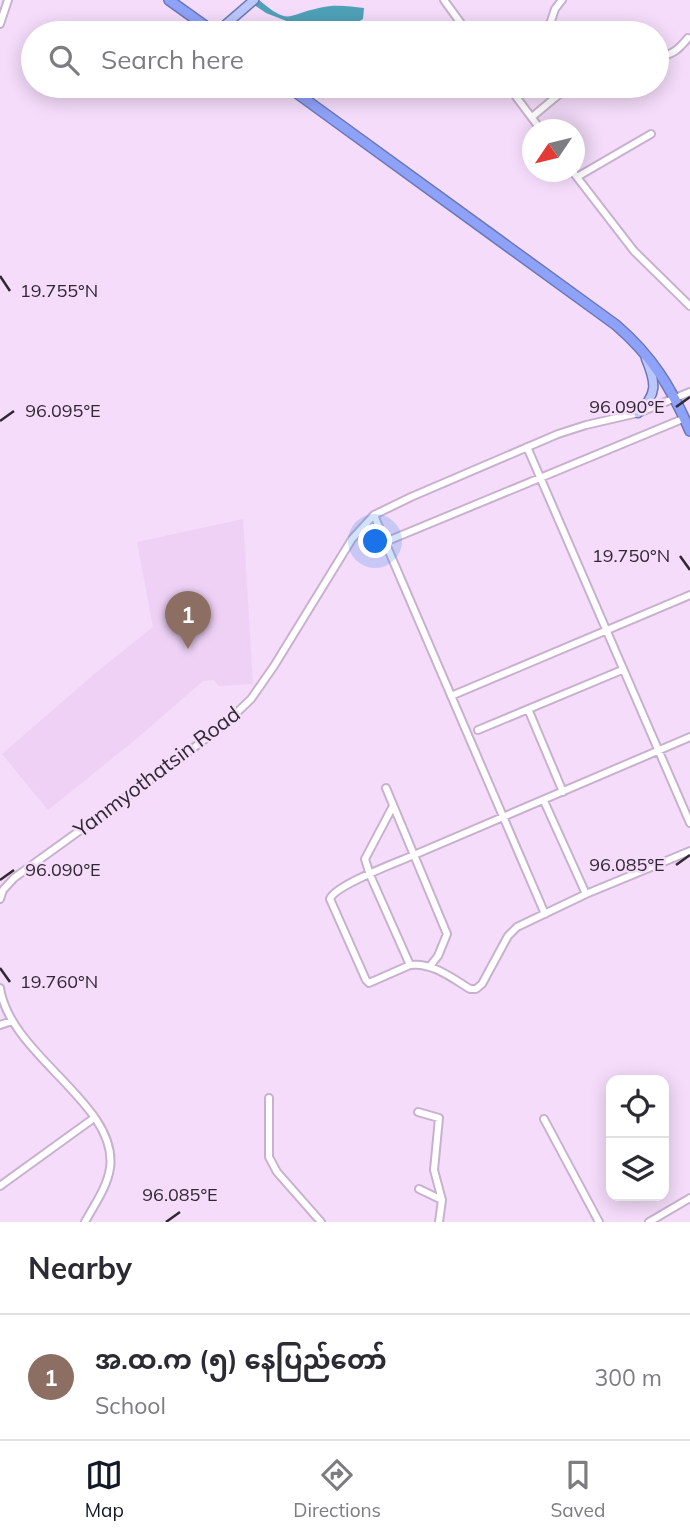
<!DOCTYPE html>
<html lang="en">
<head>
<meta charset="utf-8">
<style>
	body { margin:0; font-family:Mulish,"Noto Sans Myanmar",sans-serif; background:#f2f2f3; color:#2b2b33 }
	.controls { position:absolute; right:21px; bottom:21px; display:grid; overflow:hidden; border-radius:14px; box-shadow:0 4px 18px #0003 }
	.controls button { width:63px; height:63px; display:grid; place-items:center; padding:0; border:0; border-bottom:2px solid #e1e1e2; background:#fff; color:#2b2b33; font:35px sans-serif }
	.compass { position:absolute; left:522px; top:119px; width:63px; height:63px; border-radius:50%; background:#fff; box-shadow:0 4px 18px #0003; rotate:235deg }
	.you { position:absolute; left:376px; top:542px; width:24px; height:24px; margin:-18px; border:5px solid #fff; border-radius:50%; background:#1a73e8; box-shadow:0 0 0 10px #1a73e833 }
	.badge { display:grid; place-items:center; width:46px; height:46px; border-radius:50%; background:#111827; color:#fff; font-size:23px; font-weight:700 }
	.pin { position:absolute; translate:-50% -58px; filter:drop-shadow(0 2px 4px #0008) }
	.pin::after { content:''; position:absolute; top:37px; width:24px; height:21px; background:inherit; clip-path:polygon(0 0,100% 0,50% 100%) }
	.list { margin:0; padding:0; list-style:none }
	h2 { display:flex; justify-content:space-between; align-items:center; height:91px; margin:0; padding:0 28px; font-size:30px }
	h2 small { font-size:23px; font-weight:400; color:#7c7c81 }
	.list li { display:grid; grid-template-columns:46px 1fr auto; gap:21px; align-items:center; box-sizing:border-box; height:126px; padding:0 28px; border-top:2px solid #e1e1e2 }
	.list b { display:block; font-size:26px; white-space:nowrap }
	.list p { margin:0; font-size:23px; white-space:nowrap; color:#7c7c81 }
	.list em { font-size:23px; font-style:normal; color:#7c7c81 }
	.icon { flex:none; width:38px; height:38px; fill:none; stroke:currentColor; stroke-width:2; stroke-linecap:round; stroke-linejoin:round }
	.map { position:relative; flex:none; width:690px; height:1222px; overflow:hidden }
	.search { position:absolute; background:#fff; box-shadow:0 4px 18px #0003; left:21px; right:21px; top:21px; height:77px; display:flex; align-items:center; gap:18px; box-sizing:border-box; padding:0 24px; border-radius:38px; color:#7c7c81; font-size:26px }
	.sheet { height:217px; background:#fff }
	nav { display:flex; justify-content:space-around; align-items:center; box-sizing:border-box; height:98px; border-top:2px solid #e1e1e2; background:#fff; font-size:19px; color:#7c7c81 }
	nav a { display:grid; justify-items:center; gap:4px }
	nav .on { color:#111827 }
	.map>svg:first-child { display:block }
</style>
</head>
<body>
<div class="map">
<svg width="690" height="1222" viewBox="0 0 690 1222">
	<rect width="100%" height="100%" fill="#f4dcfa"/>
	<path fill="#efd1f6" d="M243 519 253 684 219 686 214 680 203 681 135 740 48 810 2 754 98 671 153 627 137 542Z"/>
	<path fill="#4fa1b8" d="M247 0H259C290 26 286 15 319 8 334 4 349 6 364 8L363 19 350 27 348 33H311L294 24 266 13Z"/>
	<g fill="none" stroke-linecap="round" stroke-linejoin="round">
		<defs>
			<path id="minor" d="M444 0 468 33
				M0 24 8 0
				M547 33 555 9 562 0
				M657 56C672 56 679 49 688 38
				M508 86 541 130
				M532 117 569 86
				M573 172 634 251 690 306
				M577 177 651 134
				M527 447 690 823
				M374 515 385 542 685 418
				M385 542 545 914
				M451 696 690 595
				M528 709 563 792
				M478 730 622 670
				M386 788 447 934 438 956 430 966
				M544 801 586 894
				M393 806 365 859 370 875 410 965 369 983 366 980 330 899C335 885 398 862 414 855L690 737
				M0 899 3 890 14 878 183 756 227 722 251 699 274 666 352 539 374 515 411 497 558 434 586 425 638 413 690 392
				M410 965C432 962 452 978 470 989H476L482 984 508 936 517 927 586 894 690 851
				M0 988C10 1056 119 1104 110 1168 107 1188 94 1205 85 1222
				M0 1025 12 1021
				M269 1098V1157L277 1172 321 1222
				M418 1112 439 1118 434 1170 442 1200 439 1222
				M544 1119 599 1222
				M0 1186 94 1118
				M419 1189 442 1200
				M649 1222 690 1198"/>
			<path id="major" d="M216 33 254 0
				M638 413C658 394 656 383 646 359"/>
			<path id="highway" d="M169 0 215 33
				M287 86 616 325C652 356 671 387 690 431"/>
		</defs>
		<use href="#minor" stroke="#c8b1ce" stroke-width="10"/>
		<use href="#major" stroke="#6d77b4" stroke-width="11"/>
		<use href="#highway" stroke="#6d77b4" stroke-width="12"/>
		<use href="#minor" stroke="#fff" stroke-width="6"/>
		<use href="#major" stroke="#bbc7fb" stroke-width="8"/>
		<use href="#highway" stroke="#8ea2f9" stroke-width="9"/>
	</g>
	<path fill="none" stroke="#312833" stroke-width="2.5" d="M0 276 10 291M676 407 690 397M0 421 14 411M680 556 690 570M676 865 690 855M0 880 14 870M0 968 10 982M166 1222 180 1212"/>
	<g text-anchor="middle" stroke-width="5" stroke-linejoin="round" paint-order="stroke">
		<g font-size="21" fill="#312833" stroke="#f4dcfa">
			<text transform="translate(157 772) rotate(-37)" y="7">Yanmyothatsin Road</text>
		</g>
	</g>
	<g font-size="18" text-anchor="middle" fill="#312833" stroke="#f4dcfa" stroke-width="5" stroke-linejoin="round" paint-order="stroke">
		<text x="59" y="297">19.755°N</text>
		<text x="627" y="413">96.090°E</text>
		<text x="63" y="417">96.095°E</text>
		<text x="631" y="562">19.750°N</text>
		<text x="627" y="871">96.085°E</text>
		<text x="63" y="876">96.090°E</text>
		<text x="59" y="988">19.760°N</text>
		<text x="180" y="1201">96.085°E</text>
	</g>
</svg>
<div class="controls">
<button><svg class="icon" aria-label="locate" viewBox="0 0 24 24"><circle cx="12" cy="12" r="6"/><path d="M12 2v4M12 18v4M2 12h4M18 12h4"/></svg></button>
<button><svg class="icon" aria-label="layers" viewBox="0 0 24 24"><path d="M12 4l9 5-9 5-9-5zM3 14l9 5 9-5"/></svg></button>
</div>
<svg class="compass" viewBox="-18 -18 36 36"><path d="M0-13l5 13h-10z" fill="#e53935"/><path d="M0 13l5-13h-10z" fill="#7c7c81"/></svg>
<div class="you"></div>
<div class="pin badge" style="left:188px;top:649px;background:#8d6e63">1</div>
<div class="search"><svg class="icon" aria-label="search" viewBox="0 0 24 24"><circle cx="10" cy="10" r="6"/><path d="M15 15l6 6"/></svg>Search here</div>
</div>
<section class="sheet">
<h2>Nearby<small></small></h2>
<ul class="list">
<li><span class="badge" style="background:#8d6e63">1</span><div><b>အ.ထ.က (၅) နေပြည်တော်</b><p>School</p></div><em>300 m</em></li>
</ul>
</section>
<nav>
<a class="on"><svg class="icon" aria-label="map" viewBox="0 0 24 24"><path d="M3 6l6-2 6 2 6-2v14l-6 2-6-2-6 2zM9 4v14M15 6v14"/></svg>Map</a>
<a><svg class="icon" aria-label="directions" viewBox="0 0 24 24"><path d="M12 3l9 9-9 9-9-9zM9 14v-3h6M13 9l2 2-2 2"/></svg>Directions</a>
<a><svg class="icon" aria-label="saved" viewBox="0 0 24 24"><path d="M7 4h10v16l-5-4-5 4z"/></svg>Saved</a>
</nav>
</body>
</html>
